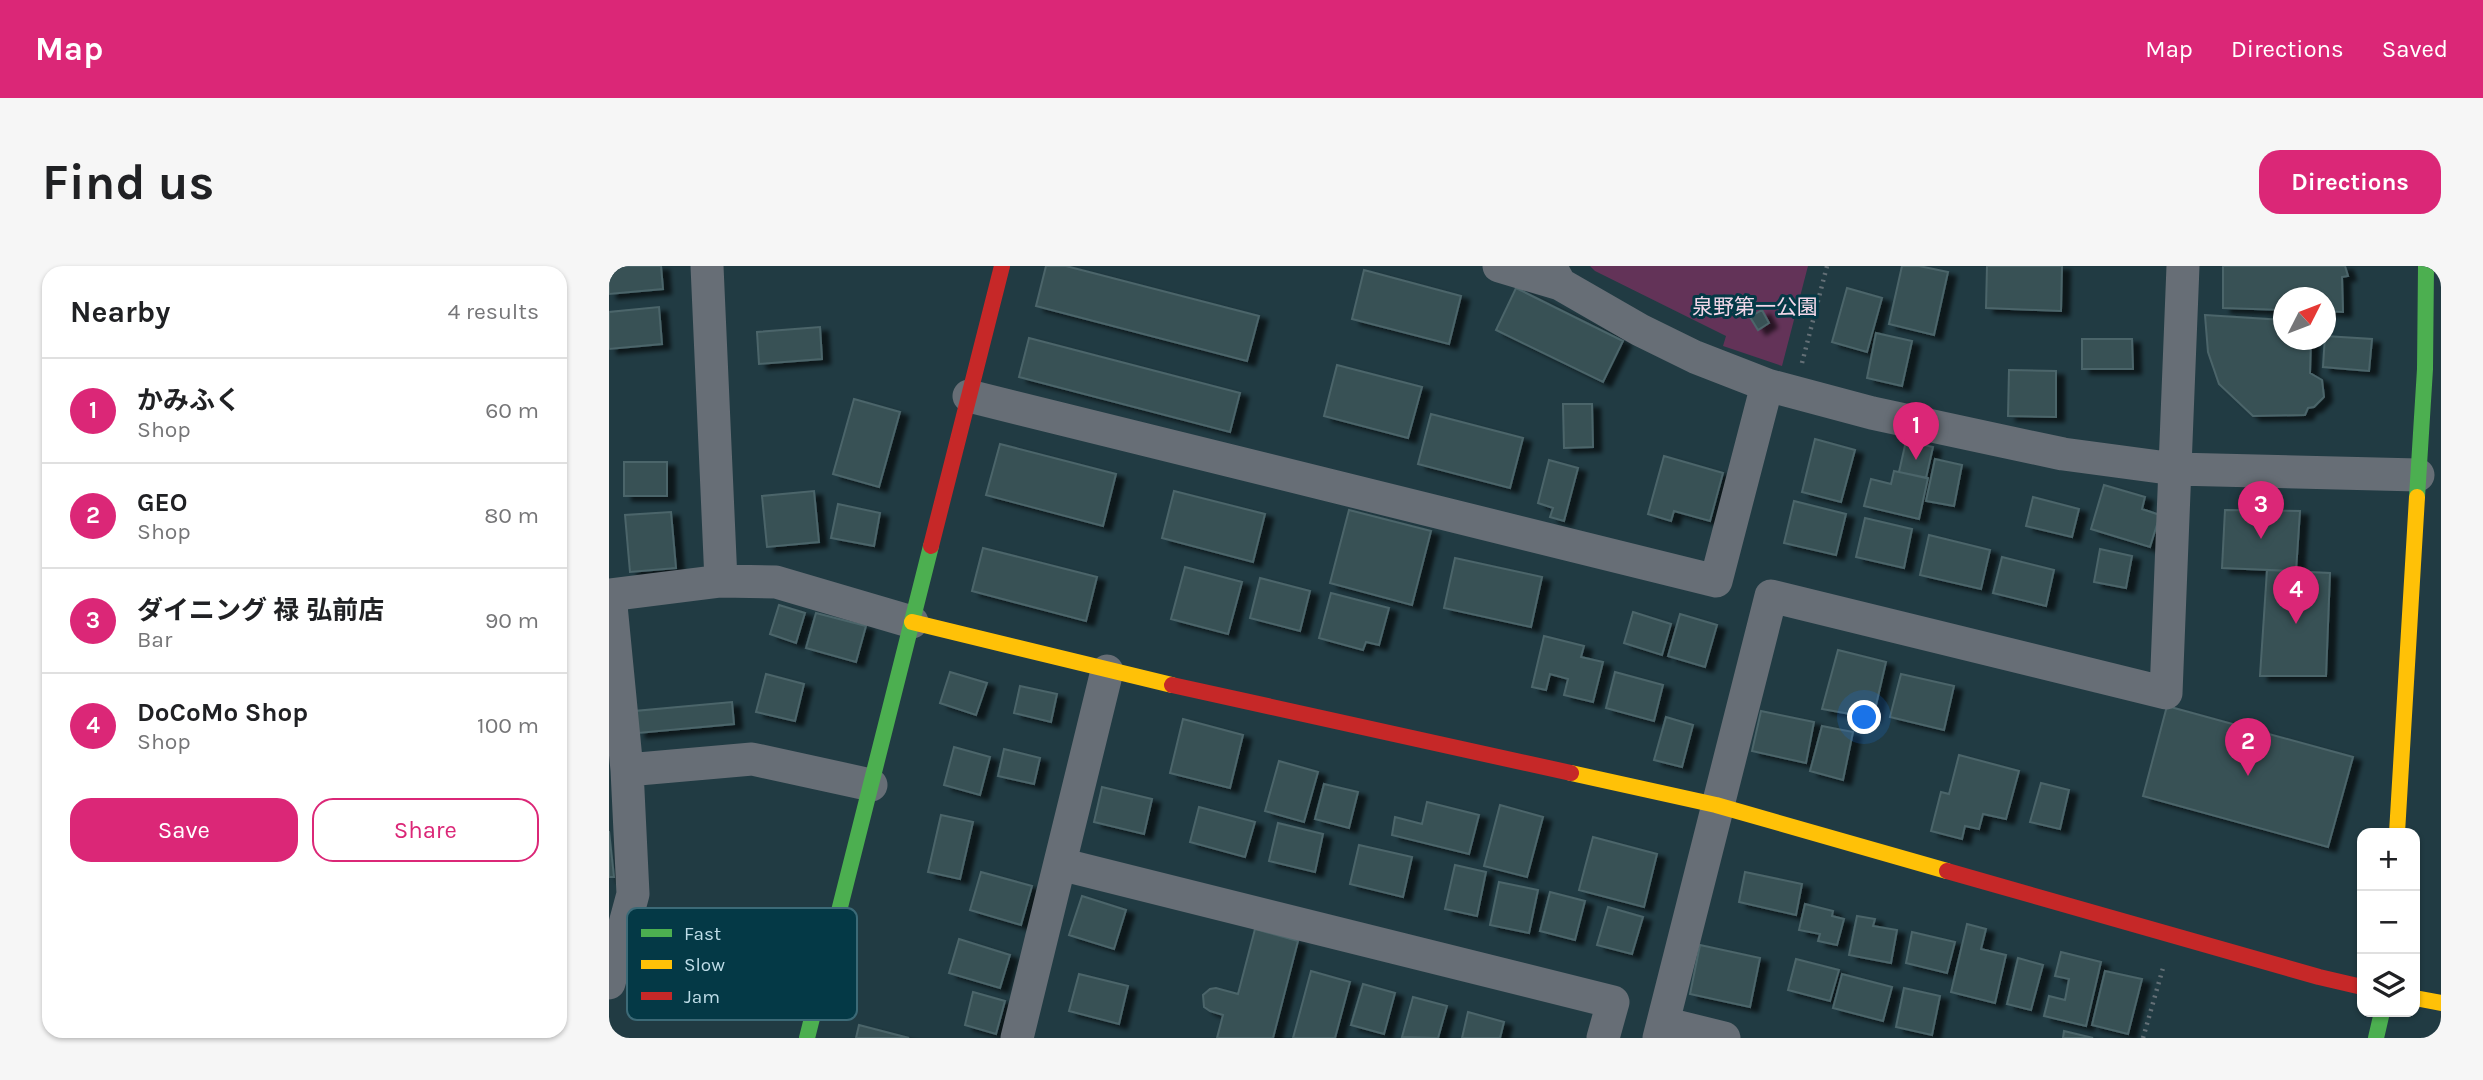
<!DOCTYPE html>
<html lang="en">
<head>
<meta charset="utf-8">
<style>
	body { margin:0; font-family:Karla,"Noto Sans JP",sans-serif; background:#f6f6f6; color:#202124 }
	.controls { position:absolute; right:21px; bottom:21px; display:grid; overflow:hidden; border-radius:14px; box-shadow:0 2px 5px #0004 }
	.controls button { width:63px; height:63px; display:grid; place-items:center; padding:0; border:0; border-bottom:2px solid #e0e0e0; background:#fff; color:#202124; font:35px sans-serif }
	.compass { position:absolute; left:1664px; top:21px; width:63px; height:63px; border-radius:50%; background:#fff; box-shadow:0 2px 5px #0004; rotate:48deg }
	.you { position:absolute; left:1256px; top:452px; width:24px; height:24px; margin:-18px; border:5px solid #fff; border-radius:50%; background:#1a73e8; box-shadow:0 0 0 10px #1a73e833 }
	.badge { display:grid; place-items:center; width:46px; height:46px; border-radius:50%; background:#db2777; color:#fff; font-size:23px; font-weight:700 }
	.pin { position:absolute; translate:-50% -58px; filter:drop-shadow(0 2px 4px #0008) }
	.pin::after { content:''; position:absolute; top:37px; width:24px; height:21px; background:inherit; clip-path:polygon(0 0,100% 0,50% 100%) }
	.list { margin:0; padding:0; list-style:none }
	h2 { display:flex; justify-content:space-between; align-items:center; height:91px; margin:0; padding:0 28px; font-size:30px }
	h2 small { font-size:23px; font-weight:400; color:#757577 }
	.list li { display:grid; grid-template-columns:46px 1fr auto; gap:21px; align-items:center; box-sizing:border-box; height:105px; padding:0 28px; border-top:2px solid #e0e0e0 }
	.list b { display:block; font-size:26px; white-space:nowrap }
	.list p { margin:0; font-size:23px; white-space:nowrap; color:#757577 }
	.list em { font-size:23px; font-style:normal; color:#757577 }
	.actions { display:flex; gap:14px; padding:21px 28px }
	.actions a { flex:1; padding:16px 0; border:2px solid #db2777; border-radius:21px; text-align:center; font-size:24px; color:#db2777 }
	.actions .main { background:#db2777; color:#fff }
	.icon { flex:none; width:38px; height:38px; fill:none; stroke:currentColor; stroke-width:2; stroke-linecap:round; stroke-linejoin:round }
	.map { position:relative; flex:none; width:1832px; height:772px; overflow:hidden; border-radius:21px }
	header { display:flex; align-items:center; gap:42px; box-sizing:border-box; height:98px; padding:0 35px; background:#db2777; color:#fff }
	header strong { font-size:33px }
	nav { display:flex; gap:38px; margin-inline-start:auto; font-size:24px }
	.intro { display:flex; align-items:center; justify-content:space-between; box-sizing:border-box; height:168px; padding:0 42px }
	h1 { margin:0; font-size:49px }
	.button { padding:18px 32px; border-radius:21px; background:#db2777; color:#fff; font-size:24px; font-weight:700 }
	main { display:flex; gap:42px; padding:0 42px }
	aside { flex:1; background:#fff; border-radius:21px; box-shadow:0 2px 5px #0004 }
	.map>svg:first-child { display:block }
</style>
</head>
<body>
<header>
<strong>Map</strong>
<nav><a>Map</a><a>Directions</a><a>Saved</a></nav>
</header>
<div class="intro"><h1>Find us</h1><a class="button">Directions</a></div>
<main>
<aside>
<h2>Nearby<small>4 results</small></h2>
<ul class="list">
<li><span class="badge">1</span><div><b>かみふく</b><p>Shop</p></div><em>60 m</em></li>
<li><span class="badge">2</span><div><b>GEO</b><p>Shop</p></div><em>80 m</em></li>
<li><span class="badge">3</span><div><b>ダイニング 禄 弘前店</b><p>Bar</p></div><em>90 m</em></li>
<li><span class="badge">4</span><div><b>DoCoMo Shop</b><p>Shop</p></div><em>100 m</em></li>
</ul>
<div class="actions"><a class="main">Save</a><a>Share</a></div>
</aside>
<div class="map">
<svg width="1832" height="772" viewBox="0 0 1832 772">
	<defs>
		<filter id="shadow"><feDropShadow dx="8" dy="4.5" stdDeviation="2" flood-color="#0009"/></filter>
	</defs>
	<rect width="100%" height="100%" fill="#213b43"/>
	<path fill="#633358" d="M981 0H1199L1173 100 1114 80 1117 70 986 5Z"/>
	<path fill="#385155" stroke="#4c656a" stroke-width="2" filter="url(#shadow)" d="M0 0H52L54 23 0 28Z
		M437 0H457L650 50 638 95 427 40Z
		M1293 0H1310L1339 6 1325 69 1280 58Z
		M1378 0H1453L1452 45 1377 42Z
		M1614 0H1736L1739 10 1733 11 1734 46 1716 45V32H1674V44L1614 42Z
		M755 4 852 30 840 78 743 53Z
		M907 22 1014 75 994 116 887 64Z
		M1238 22 1273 32 1258 86 1223 76Z
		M50 41 53 78 0 83V46Z
		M1153 44 1160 57 1149 64 1141 51Z
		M1596 49 1674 54V74H1702L1701 107 1713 114 1715 131 1705 141 1699 142 1696 149 1644 150 1610 118 1599 86Z
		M211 61 213 93 150 98 148 66Z
		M1267 67 1303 75 1293 120 1258 112Z
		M1716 70 1763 73 1760 105 1714 101Z
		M420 72 631 127 621 166 410 111Z
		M1473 73H1523L1524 103H1473Z
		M728 99 813 121 799 172 715 150Z
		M1400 104 1447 105V151L1399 150Z
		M245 133 291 146 270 221 224 208Z
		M954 138H983L984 181 955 182Z
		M822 148 914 172 901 222 809 198Z
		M1206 173 1246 184 1232 236 1193 226Z
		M1297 175 1324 181 1317 212 1290 206Z
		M391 178 507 208 494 260 377 229Z
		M1055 190 1114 207 1101 255 1065 245 1062 255 1039 248Z
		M1326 193 1353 199 1345 240 1317 235Z
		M940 194 969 202 955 255 941 251 944 242 929 237Z
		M15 196H58V230H15Z
		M1285 205 1319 212 1310 253 1255 240 1262 213 1282 218Z
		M1495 219 1536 231 1533 243 1551 249 1541 281 1482 263Z
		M205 225 210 276 158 281 153 230Z
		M565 225 656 248 644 296 553 272Z
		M1424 231 1470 243 1463 271 1417 260Z
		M1185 235 1237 248 1227 289 1175 277Z
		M229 238 271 247 265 280 222 272Z
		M740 244 822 265 803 339 721 317Z
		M1616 244 1691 245 1687 305 1613 302Z
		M62 246 67 302 21 306 16 249Z
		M1256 252 1303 263 1295 302 1247 291Z
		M1320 269 1381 284 1372 323 1311 309Z
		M374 282 488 311 477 355 363 325Z
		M1491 283 1523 290 1517 322 1485 316Z
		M1393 291 1445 304 1437 340 1384 327Z
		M846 292 933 311 922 361 835 342Z
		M576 301 633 316 619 368 562 353Z
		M1658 304 1721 307 1717 410H1651Z
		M651 312 701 325 691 365 641 352Z
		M722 327 780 342 770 379 757 376 754 384 710 372Z
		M170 339 196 347 187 377 161 368Z
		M1024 346 1062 358 1053 389 1015 377Z
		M207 347 257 360 247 396 197 382Z
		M1071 348 1108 359 1096 401 1059 390Z
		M935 370 975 380 972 391 994 396 984 436 955 429 959 413 941 408 937 424 923 421Z
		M1229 384 1277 396 1264 452 1213 443Z
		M341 406 378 417 367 449 331 437Z
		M1006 406 1054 419 1045 455 997 442Z
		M157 408 195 418 186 455 147 446Z
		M1292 408 1345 420 1335 464 1281 451Z
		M411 420 448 428 442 456 405 447Z
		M123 436 125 458 29 467 26 445Z
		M1558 440 1744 491 1719 581 1534 530Z
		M1152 445 1205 456 1197 497 1143 485Z
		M1057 451 1084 459 1073 501 1045 494Z
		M574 453 634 469 621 522 561 507Z
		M1213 460 1244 466 1234 514 1201 505Z
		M345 481 381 491 371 529 335 519Z
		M395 483 431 492 425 518 389 510Z
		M1350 489 1410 505 1397 553 1374 548 1370 563 1356 560 1353 573 1322 565 1332 526 1340 528Z
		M670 495 709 506 695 556 656 545Z
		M1432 517 1460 524 1451 563 1421 556Z
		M715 518 749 526 740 562 706 553Z
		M493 521 543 533 535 568 485 556Z
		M818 536 870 549 860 588 783 569 786 551 813 558Z
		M891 539 934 551 918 611 875 600Z
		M590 541 646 556 636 591 581 576Z
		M332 549 364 556 351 613 319 606Z
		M669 557 714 568 706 606 660 595Z
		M0 565 5 611H0Z
		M984 571 1048 588 1035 641 970 624Z
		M750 579 803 591 794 631 741 618Z
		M846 599 877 606 868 650 836 643Z
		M372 606 423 620 412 659 361 644Z
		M1136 606 1193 618 1187 649 1130 636Z
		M890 616 929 624 920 667 881 659Z
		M941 626 976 635 966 674 931 665Z
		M473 630 517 644 505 683 460 669Z
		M1196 638 1224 645 1223 650 1235 653 1228 679 1209 675 1211 668 1190 664Z
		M999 641 1034 651 1023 688 988 679Z
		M1248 650 1266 653 1264 660 1288 664 1282 697 1240 689Z
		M1358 658 1377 663 1372 683 1397 689 1386 737 1342 726Z
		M646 663 689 675 664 772H608L614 749 601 745 595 741 594 729 601 723 607 722 629 728Z
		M1303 666 1346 676 1338 707 1297 697Z
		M350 673 401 689 391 722 340 707Z
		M1091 679 1151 692 1141 741 1081 728Z
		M1452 686 1492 696 1477 760 1435 750 1440 730 1456 734 1460 713 1446 710Z
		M1409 692 1434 699 1422 744 1398 738Z
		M1187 693 1230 704 1221 735 1179 724Z
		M702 705 741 716 726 772H684Z
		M1496 705 1533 713 1519 768 1483 759Z
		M470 708 519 720 510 758 460 745Z
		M1233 708 1283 721 1274 755 1224 742Z
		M754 718 786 727 775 768 742 759Z
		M1295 722 1331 730 1323 769 1287 761Z
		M364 726 396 735 387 768 356 759Z
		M804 731 838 740 829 772 793 771Z
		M859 746 895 756 891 772H853Z
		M250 759 300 772H247Z
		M1455 765 1484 772H1454Z"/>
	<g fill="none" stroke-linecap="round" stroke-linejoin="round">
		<path stroke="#636f76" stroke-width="4.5" stroke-dasharray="2 5" stroke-linecap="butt" d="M1193 97 1218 0
			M1534 772 1554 702"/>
		<path stroke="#676e76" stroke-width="33" d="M98 0 112 315
			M890 0 951 18
			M941 0 951 18 1031 64 1086 91 1158 119 1263 147 1454 188 1566 203 1809 209
			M360 130 1107 315 1158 119
			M18 504 143 493 262 519
			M451 598 1004 736 994 772
			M0 717 24 628 18 504 1 329 112 315 167 316 303 356
			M1054 757 1115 772
			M408 772 498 405
			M1050 772 1162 330 1557 427 1574 0"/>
		<path stroke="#4caf50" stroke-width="16" d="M1808 231 1816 103 1817 0
			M198 772 322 280
			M1767 772 1773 746"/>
		<path stroke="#ffc107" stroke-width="16" d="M303 356 563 419
			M962 507 1107 539 1338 605
			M1788 567 1808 231
			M1806 732 1832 737"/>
		<path stroke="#c62828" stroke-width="16" d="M322 280 393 0
			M563 419 962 507
			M1338 605 1710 711 1753 721"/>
	</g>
	<g text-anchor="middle" stroke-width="6" stroke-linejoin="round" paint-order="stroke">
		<g font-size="21" fill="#f3d8e9" stroke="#043946">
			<text x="1146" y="48">泉野第一公園</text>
		</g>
	</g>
	<rect x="18" y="642" width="230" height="112" rx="10" fill="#043946" stroke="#3c6a77" stroke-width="2"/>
	<rect x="32" y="663" width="31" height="8" fill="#4caf50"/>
	<rect x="32" y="694" width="31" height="9" fill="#ffc107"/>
	<rect x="32" y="726" width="31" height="8" fill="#c62828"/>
	<g font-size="19" fill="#bfdde8">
		<text x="75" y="674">Fast</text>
		<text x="75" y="705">Slow</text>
		<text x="75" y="737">Jam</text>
	</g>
</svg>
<div class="controls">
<button>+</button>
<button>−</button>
<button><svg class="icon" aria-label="layers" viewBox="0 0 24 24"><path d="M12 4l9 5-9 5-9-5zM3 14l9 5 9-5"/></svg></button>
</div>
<svg class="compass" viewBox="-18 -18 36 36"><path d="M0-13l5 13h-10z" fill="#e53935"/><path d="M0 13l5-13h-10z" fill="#757577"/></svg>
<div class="you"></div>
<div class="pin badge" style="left:1307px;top:194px">1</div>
<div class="pin badge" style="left:1639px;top:510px">2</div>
<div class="pin badge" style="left:1652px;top:273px">3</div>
<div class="pin badge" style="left:1687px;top:358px">4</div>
</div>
</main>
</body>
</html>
